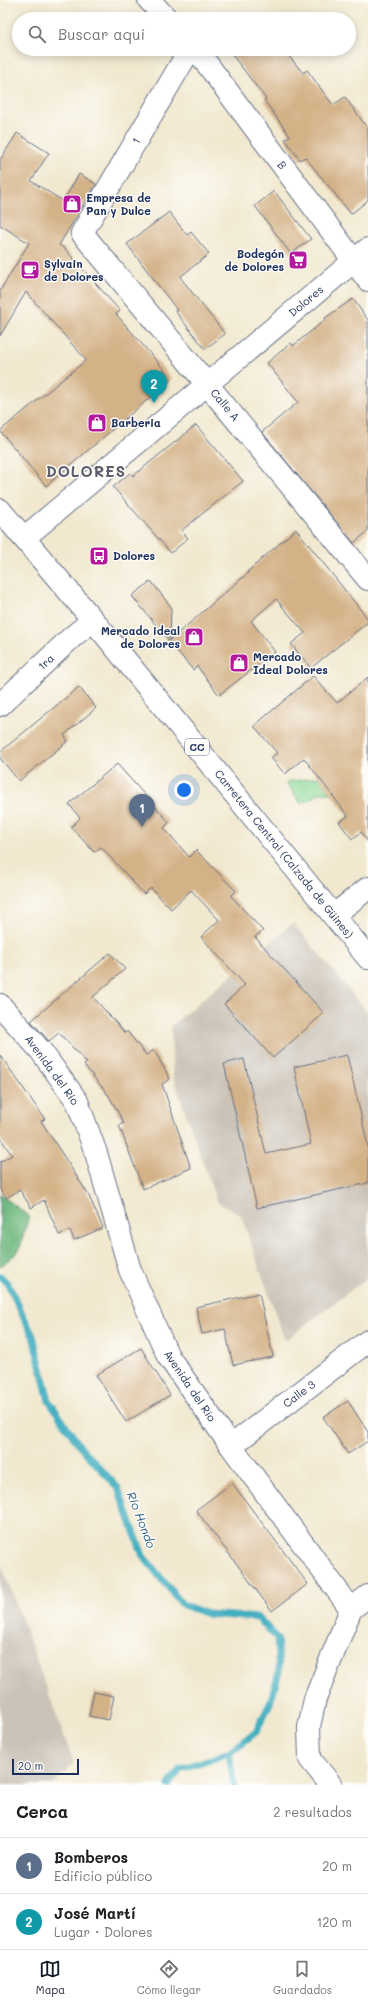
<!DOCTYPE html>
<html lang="es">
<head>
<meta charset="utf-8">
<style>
	body { margin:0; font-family:Mali,sans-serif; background:#f2f2f2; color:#202124 }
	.scale { position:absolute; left:12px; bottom:10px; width:67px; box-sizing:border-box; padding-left:4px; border:2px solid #1b2f5e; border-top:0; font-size:11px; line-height:14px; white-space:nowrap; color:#1b2f5e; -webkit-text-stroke:3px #fdfcf7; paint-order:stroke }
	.you { position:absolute; left:184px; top:790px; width:14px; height:14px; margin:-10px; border:3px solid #fff; border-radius:50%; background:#1a73e8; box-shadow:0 0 0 6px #1a73e833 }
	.badge { display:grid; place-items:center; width:26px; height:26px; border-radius:50%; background:#111827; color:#fff; font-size:13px; font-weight:700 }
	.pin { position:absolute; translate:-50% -33px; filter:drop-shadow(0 1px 2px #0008) }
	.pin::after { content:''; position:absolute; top:21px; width:14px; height:12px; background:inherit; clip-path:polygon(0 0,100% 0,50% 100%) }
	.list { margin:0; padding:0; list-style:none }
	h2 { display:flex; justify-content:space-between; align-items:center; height:52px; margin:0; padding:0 16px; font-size:17px }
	h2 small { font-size:13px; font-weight:400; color:#757577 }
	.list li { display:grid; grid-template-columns:26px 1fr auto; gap:12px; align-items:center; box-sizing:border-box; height:56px; padding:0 16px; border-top:1px solid #e0e0e0 }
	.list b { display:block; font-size:15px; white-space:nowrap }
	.list p { margin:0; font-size:13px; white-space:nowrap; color:#757577 }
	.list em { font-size:13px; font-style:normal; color:#757577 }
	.icon { flex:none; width:22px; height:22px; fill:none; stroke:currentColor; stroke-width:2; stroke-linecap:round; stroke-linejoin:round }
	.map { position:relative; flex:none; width:368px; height:1785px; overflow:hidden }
	.search { position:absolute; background:#fff; box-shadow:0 2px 10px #0003; left:12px; right:12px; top:12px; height:44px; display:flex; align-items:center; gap:10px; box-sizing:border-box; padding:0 14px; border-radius:22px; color:#757577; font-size:15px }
	.sheet { height:164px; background:#fff }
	nav { display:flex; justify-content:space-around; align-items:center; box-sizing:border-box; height:56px; border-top:1px solid #e0e0e0; background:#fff; font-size:11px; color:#757577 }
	nav a { display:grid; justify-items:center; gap:2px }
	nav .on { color:#111827 }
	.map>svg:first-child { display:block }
</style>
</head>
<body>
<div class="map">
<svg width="368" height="1785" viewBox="0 0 368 1785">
	<rect width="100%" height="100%" fill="#fdfcf7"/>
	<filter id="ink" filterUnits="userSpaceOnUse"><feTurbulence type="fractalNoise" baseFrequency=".025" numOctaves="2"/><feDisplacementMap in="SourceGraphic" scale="8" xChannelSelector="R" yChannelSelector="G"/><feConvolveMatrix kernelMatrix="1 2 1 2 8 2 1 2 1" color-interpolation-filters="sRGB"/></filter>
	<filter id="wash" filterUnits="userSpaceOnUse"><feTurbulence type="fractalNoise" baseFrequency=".012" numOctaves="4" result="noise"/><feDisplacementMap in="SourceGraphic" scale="16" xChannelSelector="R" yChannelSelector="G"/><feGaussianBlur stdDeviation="0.9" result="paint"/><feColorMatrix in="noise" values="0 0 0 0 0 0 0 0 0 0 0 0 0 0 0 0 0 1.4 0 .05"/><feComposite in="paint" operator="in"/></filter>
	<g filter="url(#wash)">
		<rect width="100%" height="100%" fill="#f1e8cf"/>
		<path fill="#cbc3b8" d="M293 923 368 1013V1277L285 1341 241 1215 217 1202 173 1077 171 1026Z
			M0 1560 74 1763 53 1785H0Z"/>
		<path fill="#8cd998" stroke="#54847b" d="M319 777 331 793H320L301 804 286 782Z"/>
		<path fill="#71b980" stroke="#46746f" d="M0 1194 29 1216 19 1251 0 1267Z"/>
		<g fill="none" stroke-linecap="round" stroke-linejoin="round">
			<path stroke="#43afc1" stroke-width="7" d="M0 1276 8 1284 33 1336 49 1401 79 1445 118 1488 143 1556 183 1605 208 1614 258 1618 277 1638 279 1672 270 1703 256 1732 229 1753 180 1769 169 1785
				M229 1753 234 1785"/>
		</g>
		<g id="blocks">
			<path fill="#d4b288" d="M242 49H283L303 73 307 70 333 105 345 97 368 129V200L351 214 305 157 300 160 285 139 290 136 264 100 266 99 233 56Z
				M17 133 49 153 31 181 63 201 79 174 96 184 59 245 65 249 120 311 116 314 172 379 46 486 0 431 86 360 26 292 0 336V291L29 243 0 225V160Z
				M274 191 311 239 291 254 255 206Z
				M169 212 187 235 191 232 209 254 180 277 225 334 205 349 175 311 177 310 127 244Z
				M353 299 368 320V531L354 543 262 432 298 402 267 363 291 343 293 346 326 319 325 318Z
				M196 425 243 481 181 531 188 538 171 553 113 487 130 473 133 476Z
				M296 529 368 619V622L311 668 291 644 305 633 276 599 251 621 275 652 219 695 197 666 193 670 132 596 151 581 171 607 170 640 248 573 247 572Z
				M313 676 337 703 368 677V842L361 832 352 839 339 822 348 816 304 758 285 774 271 758 277 753 254 726Z
				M79 687 96 708 64 735 68 741 19 781 0 758V752Z
				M117 764 169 822 164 828 189 857 196 850 236 891 231 896 263 931 255 937 324 1013 273 1058 224 1004 245 985 201 937 219 920 191 890 171 909 151 888 144 894 101 847 94 852 71 827 80 818 69 804Z
				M110 953 125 969 93 997 125 1033 127 1031 146 1055 154 1050 170 1079 162 1084 191 1168 143 1189 119 1125 124 1123 109 1096 84 1065 87 1063 59 1033 49 1041 31 1021Z
				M0 1055 45 1119 41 1121 88 1194 103 1228 74 1240 70 1230 59 1235 44 1200 31 1208 20 1190 6 1198 0 1189V1162L12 1155 0 1138Z
				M347 1055 368 1146V1183L257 1208 224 1064 244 1059 266 1154 311 1144 294 1067Z
				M259 1293 273 1357 233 1365 225 1329 202 1334 196 1307Z
				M141 1348 170 1395 126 1422 96 1375Z
				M348 1401 368 1432V1441L348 1454 323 1417Z
				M232 1483 308 1584 272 1611 196 1510Z
				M94 1692 114 1696 109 1720 89 1716Z"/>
		</g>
	</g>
	<g filter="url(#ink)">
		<use href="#blocks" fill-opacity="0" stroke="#667086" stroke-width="1"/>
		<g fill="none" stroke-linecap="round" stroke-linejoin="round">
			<defs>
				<path id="minor" d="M149 0 167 19
					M190 49 82 233 368 579
					M196 49 368 280
					M24 538 368 249
					M0 705 71 638 93 620
					M334 915 368 888
					M0 1005 41 1051 77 1101 96 1153 130 1270 168 1356 231 1446 351 1609
					M231 1446 368 1341
					M351 1609 368 1596
					M331 1785 310 1759 309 1727 315 1699 351 1609"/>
				<path id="major" d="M0 510 93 620 368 958"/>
			</defs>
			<use href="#minor" stroke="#667086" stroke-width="24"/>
			<use href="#major" stroke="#667086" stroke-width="24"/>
			<use href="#minor" stroke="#fff" stroke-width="22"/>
			<use href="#major" stroke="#fff" stroke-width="22"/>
		</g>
	</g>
	<defs>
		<symbol id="shop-square" viewBox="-11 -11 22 22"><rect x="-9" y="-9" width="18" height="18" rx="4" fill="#b5179e" stroke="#fdfcf7"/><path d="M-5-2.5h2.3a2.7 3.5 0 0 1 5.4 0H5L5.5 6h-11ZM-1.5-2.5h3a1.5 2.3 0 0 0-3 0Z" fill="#fff"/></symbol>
		<symbol id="supermarket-square" viewBox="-11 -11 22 22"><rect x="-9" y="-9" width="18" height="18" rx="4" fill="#b5179e" stroke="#fdfcf7"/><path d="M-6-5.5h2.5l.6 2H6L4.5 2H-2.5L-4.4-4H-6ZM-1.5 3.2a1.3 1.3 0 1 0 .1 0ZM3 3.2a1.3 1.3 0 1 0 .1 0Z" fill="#fff"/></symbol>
		<symbol id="cafe-square" viewBox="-11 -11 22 22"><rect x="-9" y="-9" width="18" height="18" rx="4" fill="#b5179e" stroke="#fdfcf7"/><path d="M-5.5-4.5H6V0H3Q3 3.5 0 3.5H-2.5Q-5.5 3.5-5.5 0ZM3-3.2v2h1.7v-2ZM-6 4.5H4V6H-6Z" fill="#fff"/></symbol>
		<symbol id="bus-square" viewBox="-11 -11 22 22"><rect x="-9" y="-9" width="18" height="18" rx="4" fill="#b5179e" stroke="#fdfcf7"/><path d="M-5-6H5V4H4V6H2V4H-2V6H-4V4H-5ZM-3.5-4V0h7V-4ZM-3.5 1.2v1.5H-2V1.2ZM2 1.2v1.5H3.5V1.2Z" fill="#fff"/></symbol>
	</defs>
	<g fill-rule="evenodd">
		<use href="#shop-square" x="61" y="193" width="22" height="22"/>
		<use href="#supermarket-square" x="287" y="249" width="22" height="22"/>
		<use href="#cafe-square" x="19" y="259" width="22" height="22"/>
		<use href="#shop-square" x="86" y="412" width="22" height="22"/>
		<use href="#bus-square" x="88" y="545" width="22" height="22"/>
		<use href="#shop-square" x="183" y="626" width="22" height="22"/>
		<use href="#shop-square" x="228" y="652" width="22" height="22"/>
	</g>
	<g text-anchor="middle" stroke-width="3" stroke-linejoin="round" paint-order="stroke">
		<rect fill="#fdfcf7" stroke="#5f6c8c" stroke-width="1" x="185" y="739" width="24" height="16" rx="3"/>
		<g font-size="10" font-weight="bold" fill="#1b2f5e">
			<text x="197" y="751">CC</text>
		</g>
		<g font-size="11" fill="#1b2f5e" stroke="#fdfcf7">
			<text transform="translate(136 141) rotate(-60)" y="4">1</text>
			<text transform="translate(282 165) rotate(53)" y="4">B</text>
			<text transform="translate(306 301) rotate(-40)" y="4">Dolores</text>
			<text transform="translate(225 405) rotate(50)" y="4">Calle A</text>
			<text transform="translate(46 662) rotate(-43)" y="4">1ra</text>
			<text transform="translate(284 854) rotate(51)" y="4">Carretera Central (Calzada de Güines)</text>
			<text transform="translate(52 1070) rotate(54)" y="4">Avenida del Río</text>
			<text transform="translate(190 1386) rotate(56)" y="4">Avenida del Río</text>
			<text transform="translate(299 1394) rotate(-37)" y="4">Calle 3</text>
		</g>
		<g font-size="11" font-weight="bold" fill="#1b2f5e" stroke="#fdfcf7" text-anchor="start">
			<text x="86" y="202">Empresa de<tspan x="86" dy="13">Pan y Dulce</tspan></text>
			<text x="284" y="258" text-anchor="end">Bodegón<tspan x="284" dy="13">de Dolores</tspan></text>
			<text x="44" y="268">Sylvain<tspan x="44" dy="13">de Dolores</tspan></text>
			<text x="111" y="427">Barberia</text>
			<text x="113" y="560">Dolores</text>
			<text x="180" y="635" text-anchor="end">Mercado ideal<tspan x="180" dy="13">de Dolores</tspan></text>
			<text x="253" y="661">Mercado<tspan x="253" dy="13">Ideal Dolores</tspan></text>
		</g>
		<g font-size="12" font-style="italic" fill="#295c81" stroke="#fdfcf7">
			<text transform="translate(141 1520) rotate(69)" y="4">Río Hondo</text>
		</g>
		<g font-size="15" font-weight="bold" letter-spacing="1" fill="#5c5d6d" stroke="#fdfcf7">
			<text x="86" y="477">DOLORES</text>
		</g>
	</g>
</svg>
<div class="scale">20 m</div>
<div class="you"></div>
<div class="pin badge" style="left:142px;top:827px;background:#5c6f8a">1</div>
<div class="pin badge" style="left:154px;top:403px;background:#0f9aa8">2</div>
<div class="search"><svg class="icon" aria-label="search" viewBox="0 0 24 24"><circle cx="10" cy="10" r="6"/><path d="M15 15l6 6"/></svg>Buscar aquí</div>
</div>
<section class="sheet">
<h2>Cerca<small>2 resultados</small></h2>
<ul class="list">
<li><span class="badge" style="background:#5c6f8a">1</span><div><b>Bomberos</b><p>Edificio público</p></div><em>20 m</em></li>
<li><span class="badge" style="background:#0f9aa8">2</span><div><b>José Martí</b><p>Lugar · Dolores</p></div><em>120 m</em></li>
</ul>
</section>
<nav>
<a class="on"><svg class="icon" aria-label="map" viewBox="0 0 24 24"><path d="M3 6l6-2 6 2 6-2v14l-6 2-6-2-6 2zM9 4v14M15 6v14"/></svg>Mapa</a>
<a><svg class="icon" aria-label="directions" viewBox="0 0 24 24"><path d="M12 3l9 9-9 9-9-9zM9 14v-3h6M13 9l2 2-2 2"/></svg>Cómo llegar</a>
<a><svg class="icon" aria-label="saved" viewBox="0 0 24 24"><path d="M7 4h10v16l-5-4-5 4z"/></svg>Guardados</a>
</nav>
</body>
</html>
